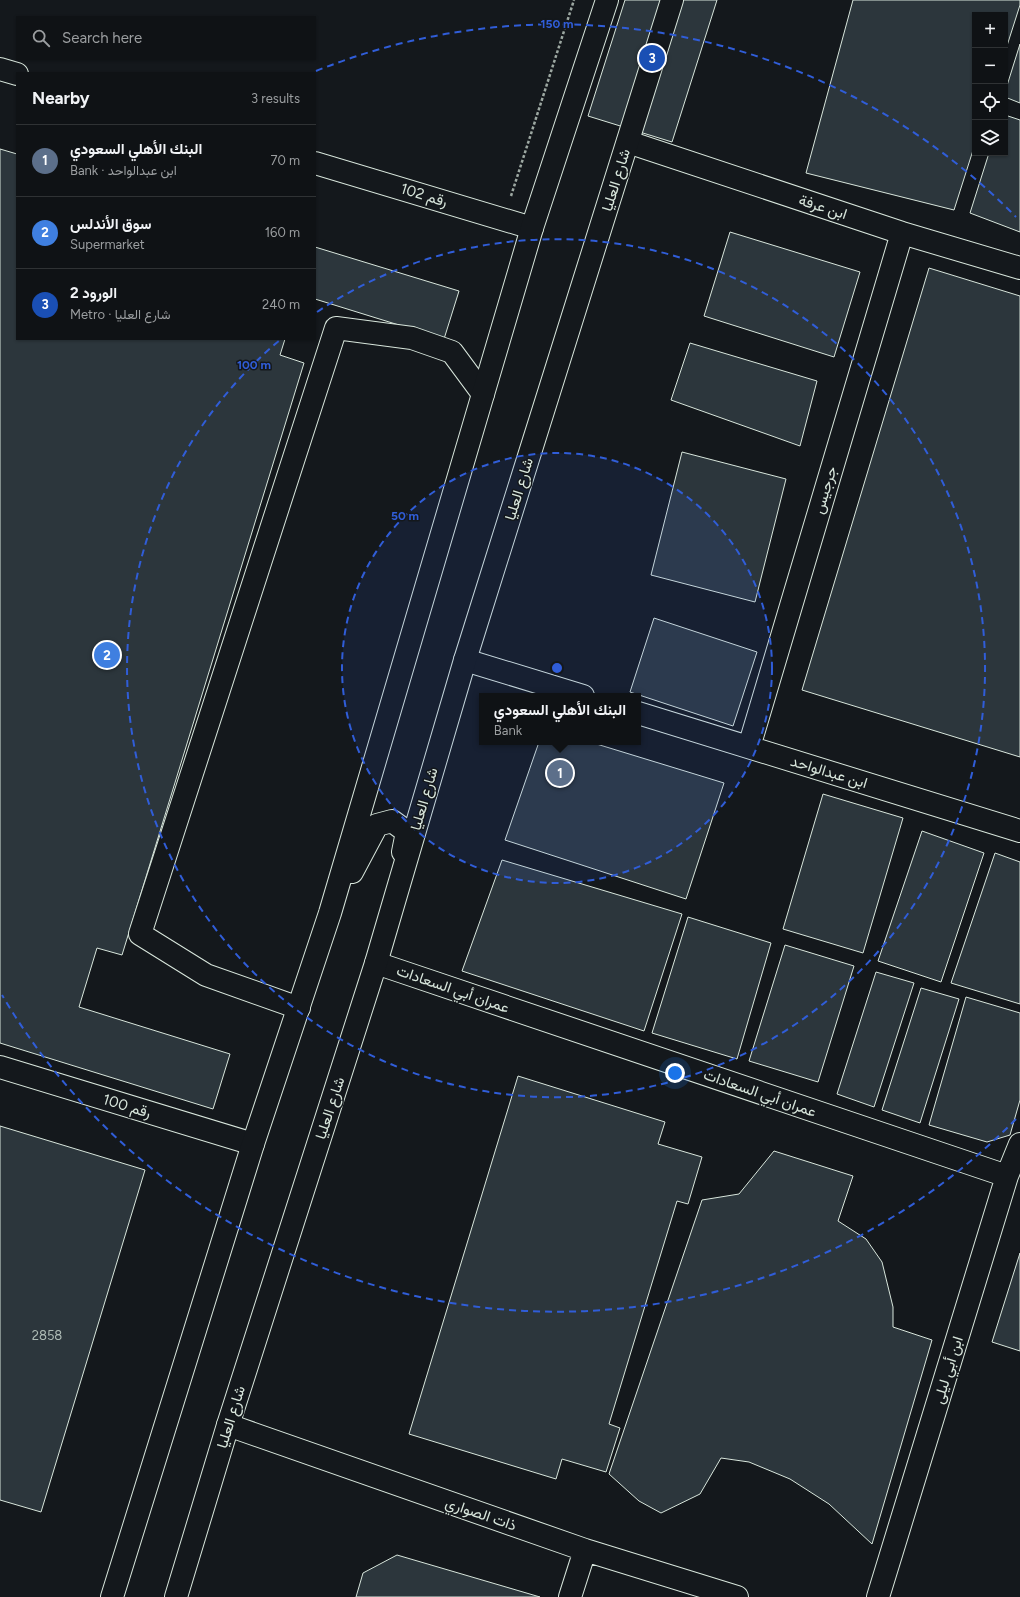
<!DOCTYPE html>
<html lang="en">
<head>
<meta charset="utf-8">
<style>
	body { margin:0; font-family:Figtree,Vazirmatn,sans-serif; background:#1d2022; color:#f1f3f6 }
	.controls { position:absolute; right:12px; top:12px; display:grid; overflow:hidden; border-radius:0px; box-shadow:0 1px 3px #0004 }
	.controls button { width:36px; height:36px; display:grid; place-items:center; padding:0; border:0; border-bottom:1px solid #2f3234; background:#0f1215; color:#f1f3f6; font:20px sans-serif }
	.you { position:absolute; left:675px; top:1073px; width:14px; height:14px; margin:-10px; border:3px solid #fff; border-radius:50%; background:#1a73e8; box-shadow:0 0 0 6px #1a73e833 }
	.badge { display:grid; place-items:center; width:26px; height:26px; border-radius:50%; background:#ffb74d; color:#fff; font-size:13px; font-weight:700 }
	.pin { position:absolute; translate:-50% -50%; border:2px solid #fff; box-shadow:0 1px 4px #0006 }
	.popup { position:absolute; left:479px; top:693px; width:162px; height:52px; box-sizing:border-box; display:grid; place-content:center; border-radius:0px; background:#0f1215; filter:drop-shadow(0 1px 3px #0005); font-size:13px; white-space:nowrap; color:#9b9ea0 }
	.popup b { font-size:15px; color:#f1f3f6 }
	.popup::after { content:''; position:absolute; left:50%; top:100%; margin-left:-8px; border:8px solid transparent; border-top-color:#0f1215 }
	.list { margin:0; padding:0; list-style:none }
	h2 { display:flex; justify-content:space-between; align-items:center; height:52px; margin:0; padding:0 16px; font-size:17px }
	h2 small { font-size:13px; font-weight:400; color:#9b9ea0 }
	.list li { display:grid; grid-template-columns:26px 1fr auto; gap:12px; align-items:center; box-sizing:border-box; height:72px; padding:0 16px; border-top:1px solid #2f3234 }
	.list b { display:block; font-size:15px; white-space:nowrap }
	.list p { margin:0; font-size:13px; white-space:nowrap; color:#9b9ea0 }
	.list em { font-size:13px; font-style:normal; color:#9b9ea0 }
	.icon { flex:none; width:22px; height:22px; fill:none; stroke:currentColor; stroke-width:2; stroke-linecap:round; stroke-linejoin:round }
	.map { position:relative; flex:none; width:1020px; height:1597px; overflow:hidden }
	.search { position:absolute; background:#0f1215; box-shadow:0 1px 3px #0004; left:16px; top:16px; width:300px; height:44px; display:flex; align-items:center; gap:10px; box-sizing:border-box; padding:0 14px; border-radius:0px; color:#9b9ea0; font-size:15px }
	.panel { position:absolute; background:#0f1215; box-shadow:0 1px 3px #0004; left:16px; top:72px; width:300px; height:268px; border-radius:0px }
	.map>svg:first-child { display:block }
</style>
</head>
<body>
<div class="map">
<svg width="1020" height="1597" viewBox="0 0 1020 1597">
	<rect width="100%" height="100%" fill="#14181c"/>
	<path fill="#2c363c" stroke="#d8e6dc" d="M625 0H717L672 142 588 116Z
		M853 0H1020V5L1005 52V15H975V144L954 210 806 173Z
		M1020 44V103L1005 97V92Z
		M1005 115 1020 120V232L970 213 989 153H1005Z
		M0 149 17 154V339H285L280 355 304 363 122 955 97 948 79 1007 230 1054 213 1109 0 1043Z
		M730 232 860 272 834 357 704 316Z
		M315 247 459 291 444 339 315 299Z
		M929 268 1020 296V757L802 690Z
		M690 343 817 381 800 446 671 400Z
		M682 452 786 479 755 602 651 575Z
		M654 618 757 652 733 726 630 692Z
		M539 742H590L724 783 686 899 505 840Z
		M823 794 903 818 863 953 783 929Z
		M922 831 984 853 941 982 878 961Z
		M995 853 1020 862V1004L951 983Z
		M502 860 682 914 644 1031 462 971Z
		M688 917 771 943 737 1059 652 1033Z
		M785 945 854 966 818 1082 749 1061Z
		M876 972 914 983 874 1107 837 1094Z
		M921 988 959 999 920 1123 882 1110Z
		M966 997 1020 1013V1100L1010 1135 987 1142 929 1125Z
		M518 1076 665 1122 658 1144 702 1157 688 1204 677 1201 609 1424 620 1428 606 1472 562 1459 556 1479 409 1434Z
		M0 1126 145 1170 41 1512 0 1500Z
		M774 1151 853 1176 838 1221 866 1239 882 1262 893 1307V1327L932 1340 872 1544 829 1504 790 1479 749 1462 721 1458 700 1494 661 1513 639 1501 609 1474 702 1200 739 1194Z
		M1020 1253V1351L992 1342Z
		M397 1555 540 1597H356L363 1573Z"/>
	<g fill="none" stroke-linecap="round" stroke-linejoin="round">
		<defs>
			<path id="minor" d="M0 69 17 74
				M628 142 902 233 1020 268
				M315 163 532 228
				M465 660 583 696
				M638 713 1020 831
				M749 747 902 233
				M376 963 1007 1176
				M299 1008 206 975 140 934 336 328 412 338 452 352 483 394
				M0 1067 253 1144
				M228 1425 585 1550 737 1597
				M570 1597 585 1550
				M878 1597 1007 1176 1020 1144"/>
			<path id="major" d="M352 872 377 825 392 821 407 832 403 852
				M112 1597 253 1144 330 913 532 228 607 0
				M176 1597 228 1425 376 963 465 660 672 0"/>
		</defs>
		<use href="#minor" stroke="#d8e6dc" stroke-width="24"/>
		<use href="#major" stroke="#d8e6dc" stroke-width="24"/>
		<path stroke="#9da8a2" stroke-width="2.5" stroke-dasharray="3 2" stroke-linecap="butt" d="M511 196 574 0"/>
		<use href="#minor" stroke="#14181c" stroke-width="22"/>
		<use href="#major" stroke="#14181c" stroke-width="22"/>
	</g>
	<circle cx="557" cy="668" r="215" fill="#305dd8" fill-opacity=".12"/>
	<g fill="none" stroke="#305dd8" stroke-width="2" stroke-dasharray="7 5">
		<circle cx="557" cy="668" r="215"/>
		<path d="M317 312A429 429 0 1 1 281 339"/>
		<path d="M1016 1119A644 644 0 0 1 2 995M316 71A644 644 0 0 1 1016 217"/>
	</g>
	<g text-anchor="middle" stroke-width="3" stroke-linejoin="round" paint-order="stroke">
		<g font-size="13" fill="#adbab4">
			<text x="47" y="1340">2858</text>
		</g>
		<g font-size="15" fill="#d8e6dc" stroke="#14181c">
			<text transform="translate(616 180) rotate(-73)" y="5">شارع العليا</text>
			<text transform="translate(424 195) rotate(17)" y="5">رقم 102</text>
			<text transform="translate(823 207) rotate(18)" y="5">ابن عرفة</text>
			<text transform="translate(519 489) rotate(-73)" y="5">شارع العليا</text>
			<text transform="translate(825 490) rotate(-73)" y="5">جرجيس</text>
			<text transform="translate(829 772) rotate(17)" y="5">ابن عبدالواحد</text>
			<text transform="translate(424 799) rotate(-74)" y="5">شارع العليا</text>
			<text transform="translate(453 989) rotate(19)" y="5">عمران أبي السعادات</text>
			<text transform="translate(760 1093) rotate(19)" y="5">عمران أبي السعادات</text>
			<text transform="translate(127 1106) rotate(17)" y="5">رقم 100</text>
			<text transform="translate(330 1108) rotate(-72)" y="5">شارع العليا</text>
			<text transform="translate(948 1370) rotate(-73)" y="5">ابن أبي ليلى</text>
			<text transform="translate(231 1417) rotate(-73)" y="5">شارع العليا</text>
			<text transform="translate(481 1514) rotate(19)" y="5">ذات الصواري</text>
		</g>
	</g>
	<circle cx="557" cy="668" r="6" fill="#305dd8" stroke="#14181c" stroke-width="2"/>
	<g font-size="12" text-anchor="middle" font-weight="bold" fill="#305dd8" stroke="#14181c" stroke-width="3" stroke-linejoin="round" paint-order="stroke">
		<text x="557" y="28">150 m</text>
		<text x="254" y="369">100 m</text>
		<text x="405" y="520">50 m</text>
	</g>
</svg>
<div class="controls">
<button>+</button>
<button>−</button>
<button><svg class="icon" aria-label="locate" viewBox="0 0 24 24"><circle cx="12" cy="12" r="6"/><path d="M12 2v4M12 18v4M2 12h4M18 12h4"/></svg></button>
<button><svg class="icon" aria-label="layers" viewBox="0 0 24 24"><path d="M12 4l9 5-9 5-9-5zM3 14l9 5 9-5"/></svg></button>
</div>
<div class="you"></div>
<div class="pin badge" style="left:560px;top:773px;background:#5c6f8a">1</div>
<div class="popup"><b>البنك الأهلي السعودي</b>Bank</div>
<div class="pin badge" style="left:107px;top:655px;background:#3f7fe0">2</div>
<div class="pin badge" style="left:652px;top:58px;background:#1a4fb4">3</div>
<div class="search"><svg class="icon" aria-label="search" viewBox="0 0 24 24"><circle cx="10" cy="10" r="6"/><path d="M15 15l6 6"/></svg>Search here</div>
<section class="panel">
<h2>Nearby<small>3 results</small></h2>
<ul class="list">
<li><span class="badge" style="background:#5c6f8a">1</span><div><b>البنك الأهلي السعودي</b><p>Bank · ابن عبدالواحد</p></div><em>70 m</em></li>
<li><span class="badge" style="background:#3f7fe0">2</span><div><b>سوق الأندلس</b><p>Supermarket</p></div><em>160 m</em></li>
<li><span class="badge" style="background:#1a4fb4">3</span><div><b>الورود 2</b><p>Metro · شارع العليا</p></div><em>240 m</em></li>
</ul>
</section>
</div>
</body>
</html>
